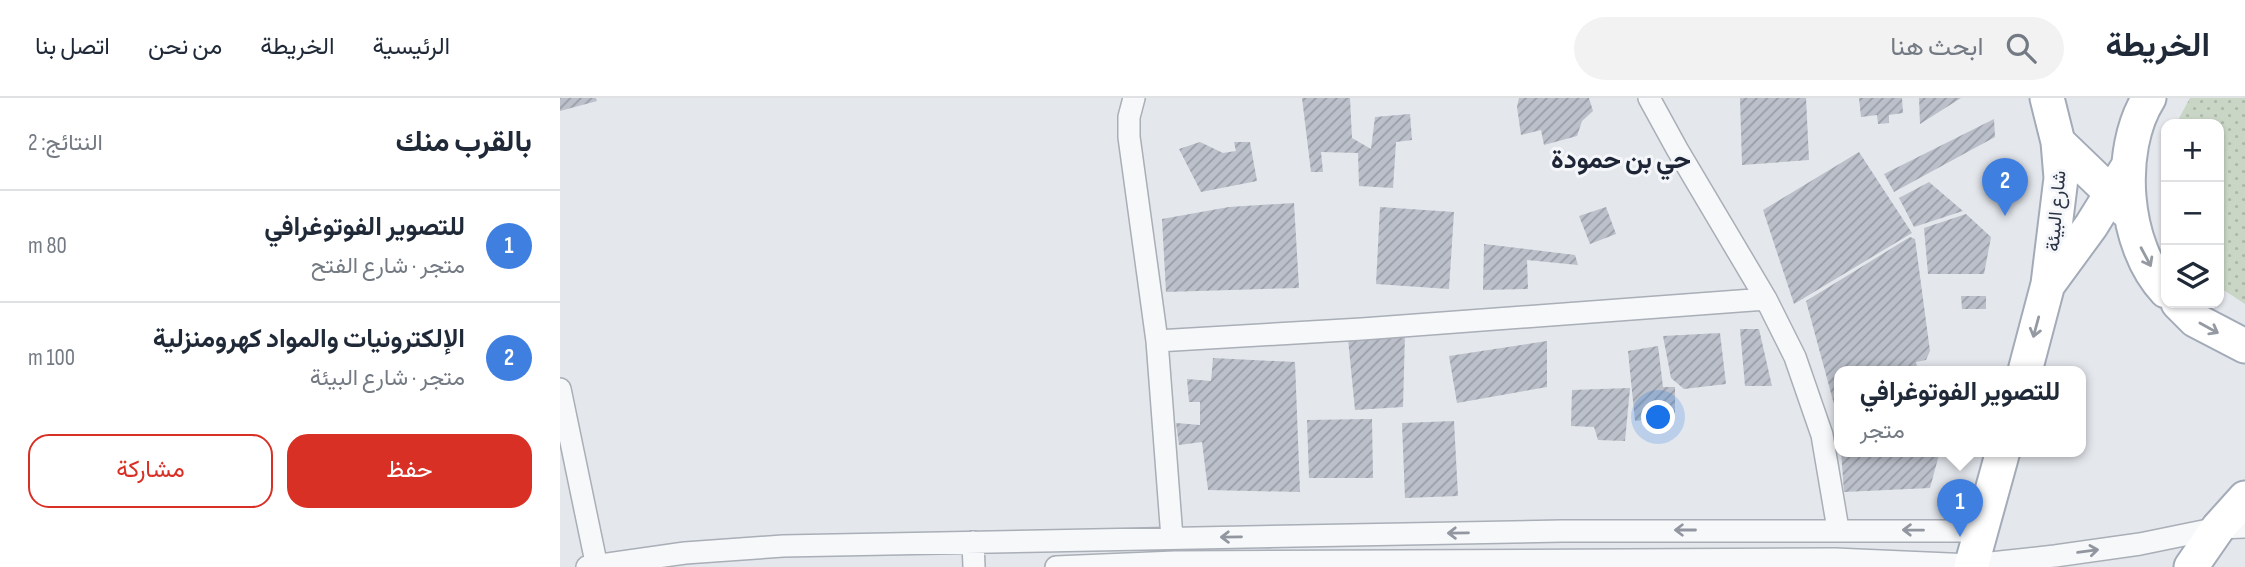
<!DOCTYPE html>
<html lang="ar">
<head>
<meta charset="utf-8">
<style>
	body { margin:0; font-family:"Sofia Sans Condensed",Vazirmatn,sans-serif; background:#f2f2f3; color:#1f2937; direction:rtl }
	.controls { position:absolute; right:21px; top:21px; display:grid; overflow:hidden; border-radius:14px; box-shadow:0 2px 5px #0004 }
	.controls button { width:63px; height:63px; display:grid; place-items:center; padding:0; border:0; border-bottom:2px solid #e0e1e3; background:#fff; color:#1f2937; font:35px sans-serif }
	.you { position:absolute; left:1099px; top:320px; width:24px; height:24px; margin:-18px; border:5px solid #fff; border-radius:50%; background:#1a73e8; box-shadow:0 0 0 10px #1a73e833 }
	.badge { display:grid; place-items:center; width:46px; height:46px; border-radius:50%; background:#d93025; color:#fff; font-size:23px; font-weight:700 }
	.pin { position:absolute; translate:-50% -58px; filter:drop-shadow(0 2px 4px #0008) }
	.pin::after { content:''; position:absolute; top:37px; width:24px; height:21px; background:inherit; clip-path:polygon(0 0,100% 0,50% 100%) }
	.popup { position:absolute; left:1274px; top:268px; width:252px; height:91px; box-sizing:border-box; display:grid; place-content:center; border-radius:14px; background:#fff; filter:drop-shadow(0 2px 5px #0005); font-size:23px; white-space:nowrap; color:#747a83 }
	.popup b { font-size:26px; color:#1f2937 }
	.popup::after { content:''; position:absolute; left:50%; top:100%; margin-left:-14px; border:14px solid transparent; border-top-color:#fff }
	.list { margin:0; padding:0; list-style:none }
	h2 { display:flex; justify-content:space-between; align-items:center; height:91px; margin:0; padding:0 28px; font-size:30px }
	h2 small { font-size:23px; font-weight:400; color:#747a83 }
	.list li { display:grid; grid-template-columns:46px 1fr auto; gap:21px; align-items:center; box-sizing:border-box; height:112px; padding:0 28px; border-top:2px solid #e0e1e3 }
	.list b { display:block; font-size:26px; white-space:nowrap }
	.list p { margin:0; font-size:23px; white-space:nowrap; color:#747a83 }
	.list em { font-size:23px; font-style:normal; color:#747a83 }
	.actions { display:flex; gap:14px; padding:21px 28px }
	.actions a { flex:1; padding:16px 0; border:2px solid #d93025; border-radius:21px; text-align:center; font-size:24px; color:#d93025 }
	.actions .main { background:#d93025; color:#fff }
	.icon { flex:none; width:38px; height:38px; fill:none; stroke:currentColor; stroke-width:2; stroke-linecap:round; stroke-linejoin:round }
	.map { position:relative; flex:none; width:1685px; height:469px; overflow:hidden; direction:ltr }
	header { display:flex; align-items:center; gap:42px; box-sizing:border-box; height:98px; padding:0 35px; background:#fff; border-bottom:2px solid #e0e1e3 }
	header strong { font-size:33px }
	nav { display:flex; gap:38px; margin-inline-start:auto; font-size:24px }
	.search { width:490px; height:63px; background:#f2f2f3; display:flex; align-items:center; gap:18px; box-sizing:border-box; padding:0 24px; border-radius:38px; color:#747a83; font-size:26px }
	main { display:flex }
	aside { flex:1; background:#fff }
	.map>svg:first-child { display:block }
</style>
</head>
<body>
<header>
<strong>الخريطة</strong>
<div class="search"><svg class="icon" aria-label="search" viewBox="0 0 24 24"><circle cx="10" cy="10" r="6"/><path d="M15 15l6 6"/></svg>ابحث هنا</div>
<nav><a>الرئيسية</a><a>الخريطة</a><a>من نحن</a><a>اتصل بنا</a></nav>
</header>
<main>
<div class="map">
<svg width="1685" height="469" viewBox="0 0 1685 469">
	<defs>
		<pattern id="park-dots" width="8" height="8" patternUnits="userSpaceOnUse" patternTransform="scale(1.75)"><rect width="8" height="8" fill="#c9d6c5"/><path d="M2 2h.1M6 6h.1" fill="none" stroke="#adb8ab" stroke-width="1.8" stroke-linecap="round"/></pattern>
		<pattern id="building-hatch" width="6" height="6" patternUnits="userSpaceOnUse" patternTransform="scale(1.75)"><rect width="6" height="6" fill="#bbc0ca"/><path d="M-1 1l2-2M0 6l6-6M5 7l2-2" fill="none" stroke="#989da6"/></pattern>
	</defs>
	<rect width="100%" height="100%" fill="#e4e7ec"/>
	<path fill="url(#park-dots)" d="M1630 0H1685V206L1659 189V26H1616Z"/>
	<path fill="url(#building-hatch)" d="M0 0H36L37 3 0 13Z
		M742 0H790L792 40 811 51 815 19 850 16 852 42 836 44 833 90 799 88 798 55 761 54 763 74H751Z
		M959 0H1029L1033 13 1022 23 1017 38 984 47 981 32 961 37 957 9Z
		M1180 0H1246L1249 62 1182 67Z
		M1299 0H1342L1343 15 1329 17V25L1318 26 1317 17 1301 19Z
		M1359 0H1401L1360 26Z
		M1434 21 1435 39 1334 94 1324 76Z
		M640 44 663 55 676 53 674 44H690L697 83 641 94 619 51Z
		M1299 54 1352 135 1234 206 1203 112Z
		M1369 84 1403 113 1354 129 1339 100Z
		M734 105 739 190 606 194 602 121 669 109Z
		M820 109 894 114 889 191 816 186Z
		M1046 109 1056 136 1030 146 1019 118Z
		M1406 116 1431 139 1424 176H1368L1364 130Z
		M1350 139 1355 141 1370 253 1366 262 1356 264 1358 273H1279L1278 321 1246 203Z
		M924 146 1015 157 1018 167 967 162 968 191 923 192Z
		M1401 198H1426V211H1402Z
		M1180 231H1199L1212 288H1185Z
		M1160 235 1166 286 1124 291 1111 280 1103 238Z
		M845 236 843 309 795 312 788 241Z
		M987 243V289L897 305 889 258Z
		M1098 248 1103 289H1115V318L1075 323 1068 253Z
		M653 260 735 264 740 394 648 392 642 344 619 347 616 325 640 327V304H629L627 281 651 283Z
		M1070 290 1065 343 1038 342 1034 329 1011 328 1012 292Z
		M812 321 813 380H749L747 322Z
		M894 323 898 398 845 400 842 325Z
		M1281 353H1380L1370 390 1284 394Z"/>
	<g fill="none" stroke-linecap="round" stroke-linejoin="round">
		<defs>
			<path id="street" d="M574 0 569 19V39L597 243 612 440
				M1089 0 1117 51 1206 201 1235 259 1262 337 1278 431
				M597 243 802 231 1206 201
				M0 291 37 469
				M413 444 414 469
				M27 469 125 455 223 448 1002 433H1421
				M496 469 615 464 1275 461 1412 467 1495 458 1580 446 1658 430 1685 429"/>
			<path id="primary" d="M1589 0C1556 52 1563 148 1606 193
				M1498 44 1551 95 1565 112
				M1490 184 1531 128 1567 70
				M1618 205 1635 222 1685 248
				M1465 273 1488 186 1501 80 1498 44 1487 0
				M1411 469 1443 353
				M1631 469 1658 430 1685 400"/>
		</defs>
		<use href="#street" stroke="#a9aeb7" stroke-width="24"/>
		<use href="#primary" stroke="#a3abb8" stroke-width="37"/>
		<use href="#street" stroke="#f7f8fa" stroke-width="21"/>
		<use href="#primary" stroke="#fff" stroke-width="33"/>
	</g>
	<defs><path id="oneway-shaft" d="M-6 0H5M1.5-3L5.5 0L1.5 3" fill="none" stroke-width="1.6" stroke-linecap="round" stroke-linejoin="round" transform="scale(1.75)"/></defs>
	<g stroke="#959aa2">
		<use href="#oneway-shaft" transform="translate(1586 159) rotate(62)"/>
		<use href="#oneway-shaft" transform="translate(1476 229) rotate(105)"/>
		<use href="#oneway-shaft" transform="translate(1649 230) rotate(29)"/>
	</g>
	<g stroke="#9196a0">
		<use href="#oneway-shaft" transform="translate(1125 432) rotate(180)"/>
		<use href="#oneway-shaft" transform="translate(1353 432) rotate(-179)"/>
		<use href="#oneway-shaft" transform="translate(898 435) rotate(179)"/>
		<use href="#oneway-shaft" transform="translate(671 439) rotate(179)"/>
		<use href="#oneway-shaft" transform="translate(1528 453) rotate(-8)"/>
	</g>
	<g text-anchor="middle" stroke-width="6" stroke-linejoin="round" paint-order="stroke">
		<g font-size="19" fill="#2b3445" stroke="#f4f6f9">
			<text transform="translate(1495 113) rotate(-85)" y="7">شارع البيئة</text>
		</g>
		<g font-size="26" font-weight="bold" fill="#1d2536" stroke="#f4f6f9">
			<text x="1061" y="70">حي بن حمودة</text>
		</g>
	</g>
</svg>
<div class="controls">
<button>+</button>
<button>−</button>
<button><svg class="icon" aria-label="layers" viewBox="0 0 24 24"><path d="M12 4l9 5-9 5-9-5zM3 14l9 5 9-5"/></svg></button>
</div>
<div class="you"></div>
<div class="pin badge" style="left:1400px;top:439px;background:#3f7fe0">1</div>
<div class="popup"><b>للتصوير الفوتوغرافي</b>متجر</div>
<div class="pin badge" style="left:1445px;top:118px;background:#3f7fe0">2</div>
</div>
<aside>
<h2>بالقرب منك<small>النتائج: 2</small></h2>
<ul class="list">
<li><span class="badge" style="background:#3f7fe0">1</span><div><b>للتصوير الفوتوغرافي</b><p>متجر · شارع الفتح</p></div><em>80 m</em></li>
<li><span class="badge" style="background:#3f7fe0">2</span><div><b>الإلكترونيات والمواد كهرومنزلية</b><p>متجر · شارع البيئة</p></div><em>100 m</em></li>
</ul>
<div class="actions"><a class="main">حفظ</a><a>مشاركة</a></div>
</aside>
</main>
</body>
</html>
